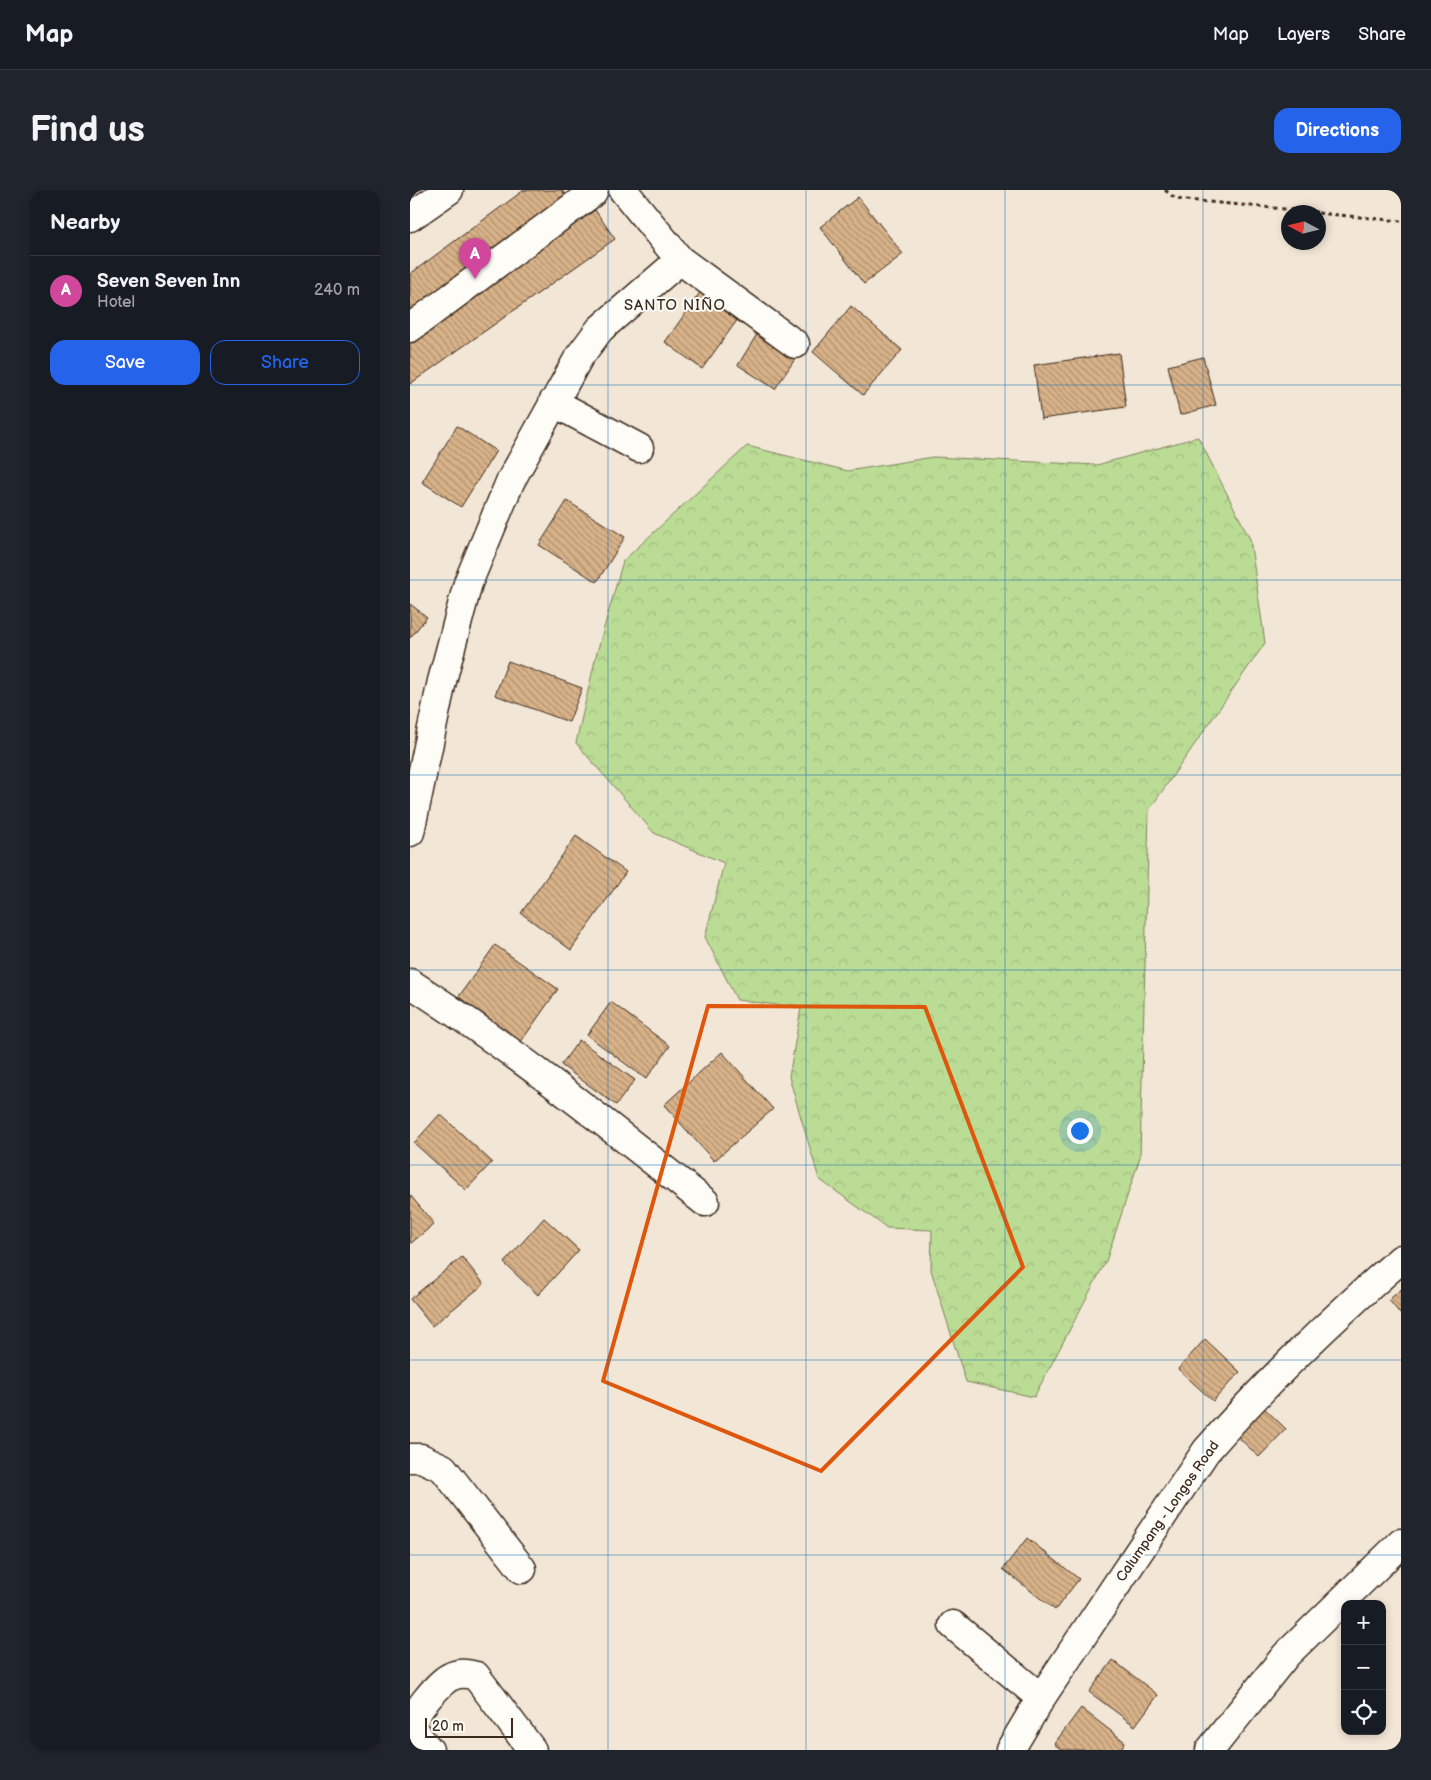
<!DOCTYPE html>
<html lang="en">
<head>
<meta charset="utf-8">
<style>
	body { margin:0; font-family:"Balsamiq Sans",sans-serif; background:#20242c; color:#f1f3f6 }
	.controls { position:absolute; right:15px; bottom:15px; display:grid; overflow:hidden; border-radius:10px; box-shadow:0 2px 8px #0003 }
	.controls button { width:45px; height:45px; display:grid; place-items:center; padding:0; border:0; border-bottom:1px solid #363941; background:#171b24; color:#f1f3f6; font:25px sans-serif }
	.compass { position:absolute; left:871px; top:15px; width:45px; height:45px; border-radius:50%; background:#171b24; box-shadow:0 2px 8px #0003; rotate:277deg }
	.scale { position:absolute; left:15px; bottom:12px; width:88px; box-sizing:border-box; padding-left:5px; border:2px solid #3b2a1e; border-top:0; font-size:14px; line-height:18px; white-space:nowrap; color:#3b2a1e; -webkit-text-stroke:4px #fdfcf7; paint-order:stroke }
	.you { position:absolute; left:669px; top:940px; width:18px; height:18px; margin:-12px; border:4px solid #fff; border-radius:50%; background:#1a73e8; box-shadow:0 0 0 8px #1a73e833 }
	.badge { display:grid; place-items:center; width:32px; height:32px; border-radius:50%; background:#2563eb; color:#fff; font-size:16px; font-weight:700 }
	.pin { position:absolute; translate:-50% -41px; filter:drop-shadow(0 1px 2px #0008) }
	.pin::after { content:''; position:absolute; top:26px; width:18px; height:15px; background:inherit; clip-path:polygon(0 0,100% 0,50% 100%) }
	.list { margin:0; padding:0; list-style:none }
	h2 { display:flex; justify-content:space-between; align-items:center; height:65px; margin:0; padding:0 20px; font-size:21px }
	h2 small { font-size:16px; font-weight:400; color:#9ea1a6 }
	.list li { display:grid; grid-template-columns:32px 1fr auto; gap:15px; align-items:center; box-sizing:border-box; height:70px; padding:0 20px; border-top:1px solid #363941 }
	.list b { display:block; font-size:19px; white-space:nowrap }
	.list p { margin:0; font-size:16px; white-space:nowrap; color:#9ea1a6 }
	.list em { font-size:16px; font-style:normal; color:#9ea1a6 }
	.actions { display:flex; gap:10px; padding:15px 20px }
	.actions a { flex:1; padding:11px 0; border:1px solid #2563eb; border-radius:15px; text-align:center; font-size:18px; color:#2563eb }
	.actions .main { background:#2563eb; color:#fff }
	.icon { flex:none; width:28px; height:28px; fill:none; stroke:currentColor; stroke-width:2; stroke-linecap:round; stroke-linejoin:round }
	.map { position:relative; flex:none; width:991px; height:1560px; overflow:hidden; border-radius:15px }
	header { display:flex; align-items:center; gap:30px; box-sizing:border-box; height:70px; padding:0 25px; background:#171b24; border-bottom:1px solid #363941 }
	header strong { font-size:24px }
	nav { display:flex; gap:28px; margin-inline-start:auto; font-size:18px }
	.intro { display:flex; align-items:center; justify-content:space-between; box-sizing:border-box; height:120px; padding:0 30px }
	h1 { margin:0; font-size:35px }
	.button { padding:12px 22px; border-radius:15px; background:#2563eb; color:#fff; font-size:18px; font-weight:700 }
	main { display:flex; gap:30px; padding:0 30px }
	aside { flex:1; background:#171b24; border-radius:15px; box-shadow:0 2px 8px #0003 }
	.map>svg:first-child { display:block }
</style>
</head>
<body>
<header>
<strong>Map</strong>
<nav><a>Map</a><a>Layers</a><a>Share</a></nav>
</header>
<div class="intro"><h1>Find us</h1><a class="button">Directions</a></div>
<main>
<aside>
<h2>Nearby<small></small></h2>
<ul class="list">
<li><span class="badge" style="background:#d1479c">A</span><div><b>Seven Seven Inn</b><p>Hotel</p></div><em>240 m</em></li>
</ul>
<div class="actions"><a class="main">Save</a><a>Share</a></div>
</aside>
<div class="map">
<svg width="991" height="1560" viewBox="0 0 991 1560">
	<defs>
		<pattern id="forest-crowns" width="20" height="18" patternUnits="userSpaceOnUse" patternTransform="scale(1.25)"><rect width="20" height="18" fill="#bbdc95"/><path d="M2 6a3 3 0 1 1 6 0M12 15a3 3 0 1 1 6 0" fill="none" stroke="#a2bd80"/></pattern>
		<pattern id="building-back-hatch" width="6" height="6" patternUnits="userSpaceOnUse" patternTransform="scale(1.25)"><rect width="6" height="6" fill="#d8b289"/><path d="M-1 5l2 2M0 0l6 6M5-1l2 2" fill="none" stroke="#b0916f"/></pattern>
	</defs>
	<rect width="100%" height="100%" fill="#f2e6d6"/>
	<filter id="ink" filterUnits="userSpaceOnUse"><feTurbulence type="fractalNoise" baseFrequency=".02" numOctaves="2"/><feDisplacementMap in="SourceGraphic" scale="10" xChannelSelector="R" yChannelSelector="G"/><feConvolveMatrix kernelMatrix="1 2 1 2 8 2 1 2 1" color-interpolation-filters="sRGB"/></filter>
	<g filter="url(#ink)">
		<path fill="url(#forest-crowns)" stroke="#7b835a" d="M788 247 840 349 855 453 739 620 730 967 696 1071 624 1207 556 1192 521 1080 522 1040 477 1038 409 989 379 887 391 818 327 810 295 747 314 673 244 643 166 553 186 466 213 371 337 256 438 281 523 267 687 275Z"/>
		<path fill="url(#building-back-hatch)" stroke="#3b2a1e" d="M114 0H152L157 8 0 123V84Z
			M448 7 493 64 454 94 410 37Z
			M185 20 205 49 0 194V151Z
			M291 101 328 129 292 179 255 152Z
			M441 116 492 160 453 205 403 162Z
			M349 141 387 166 365 199 328 175Z
			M709 163 716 217 631 229 624 175Z
			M793 167 806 215 770 225 758 176Z
			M47 236 86 261 51 317 12 292Z
			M157 311 215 347 187 392 129 355Z
			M0 414 17 427 0 448Z
			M98 471 172 498 159 532 85 505Z
			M166 646 216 682 161 760 111 723Z
			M85 755 148 799 108 856 45 812Z
			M201 812 260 856 236 889 177 845Z
			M169 850 225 890 206 915 151 875Z
			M312 862 363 919 304 971 254 915Z
			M30 924 82 972 56 1000 4 953Z
			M0 1005 24 1034 0 1054Z
			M134 1028 169 1060 128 1105 94 1073Z
			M52 1067 74 1094 22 1136 0 1109Z
			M991 1099V1125L979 1110Z
			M795 1149 830 1182 803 1211 768 1179Z
			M852 1216 876 1239 849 1267 825 1244Z
			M617 1348 669 1389 645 1420 593 1379Z
			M703 1470 748 1505 725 1536 679 1502Z
			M671 1518 715 1552 710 1560H652L644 1554Z"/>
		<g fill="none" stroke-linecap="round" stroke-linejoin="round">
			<defs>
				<path id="minor" d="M213 0 270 70 385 154
					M0 138 182 3 184 0
					M143 212 229 258
					M0 642 32 491 58 393 100 292 169 167 190 139 270 70
					M0 793C103 859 199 936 295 1012
					M0 1268H11L33 1278 112 1379
					M543 1435 631 1508
					M19 1560C12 1552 5 1545 3 1534 2 1523 31 1491 40 1487 50 1482 57 1484 66 1486L122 1560
					M600 1560 631 1508 796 1261C856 1192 922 1129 991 1069
					M800 1560 876 1465 991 1353"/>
				<path id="highway" d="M0 27 39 0"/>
			</defs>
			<use href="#minor" stroke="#3b2a1e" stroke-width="31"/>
			<use href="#highway" stroke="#3b2a1e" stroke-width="31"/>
			<path stroke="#3b2a1e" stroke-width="3" stroke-dasharray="4 4" stroke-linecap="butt" d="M755 0 766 9 907 22
				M908 23 991 31"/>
			<use href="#minor" stroke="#fdfcf7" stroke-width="28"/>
			<use href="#highway" stroke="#fdfcf7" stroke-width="28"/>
		</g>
	</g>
	<path fill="none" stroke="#df570d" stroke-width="4" stroke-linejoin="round" d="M298 816 515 817 613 1077 411 1281 193 1191Z"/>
	<path fill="none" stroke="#1f6fb2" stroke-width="1" stroke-opacity="0.55" d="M198 0V1560M396 0V1560M595 0V1560M793 0V1560M0 195H991M0 390H991M0 585H991M0 780H991M0 975H991M0 1170H991M0 1365H991"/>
	<g text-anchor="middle" stroke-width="4" stroke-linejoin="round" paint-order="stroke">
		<g font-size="14" fill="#3b2a1e" stroke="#fdfcf7">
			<text transform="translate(757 1321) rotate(-55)" y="5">Calumpang - Longos Road</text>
		</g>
		<g font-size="15" letter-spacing="1" fill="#3b2a1e" stroke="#fdfcf7">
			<text x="265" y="120">SANTO NIÑO</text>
		</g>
	</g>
</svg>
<div class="controls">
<button>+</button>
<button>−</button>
<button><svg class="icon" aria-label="locate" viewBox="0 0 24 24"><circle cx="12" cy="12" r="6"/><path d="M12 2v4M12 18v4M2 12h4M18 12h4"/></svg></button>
</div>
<svg class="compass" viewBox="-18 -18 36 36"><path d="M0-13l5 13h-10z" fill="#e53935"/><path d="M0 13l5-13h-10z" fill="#9ea1a6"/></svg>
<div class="scale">20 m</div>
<div class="you"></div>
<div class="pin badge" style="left:65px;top:89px;background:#d1479c">A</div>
</div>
</main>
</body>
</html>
